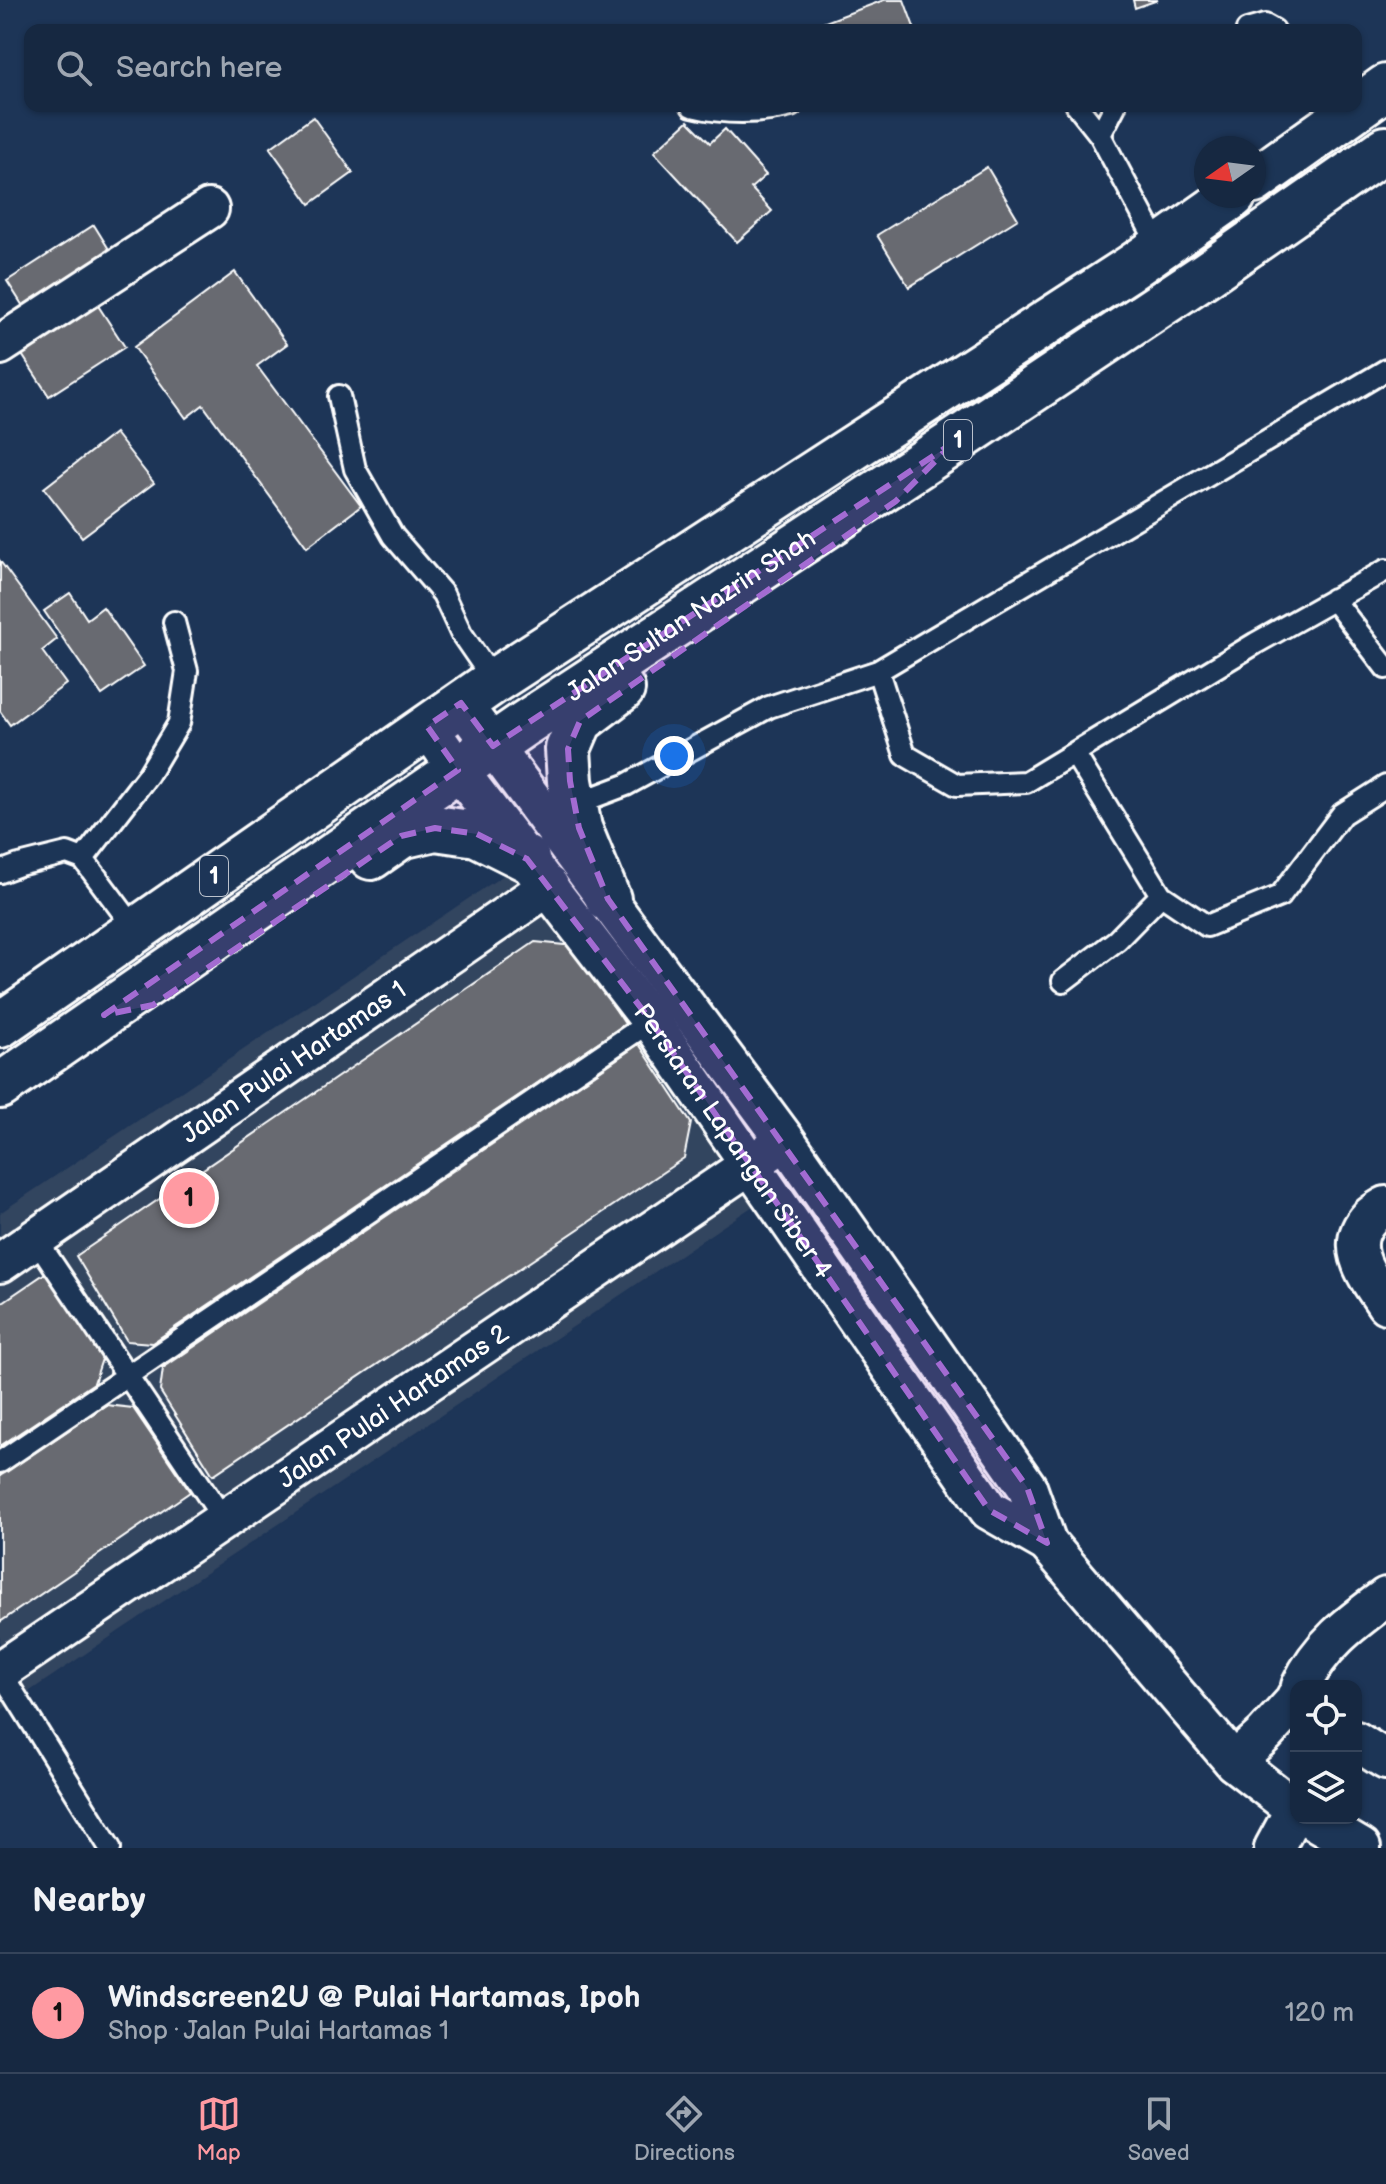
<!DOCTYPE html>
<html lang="en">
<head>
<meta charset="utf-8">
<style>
	body { margin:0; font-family:"Balsamiq Sans",sans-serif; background:#1f3048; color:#f1f3f6 }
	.controls { position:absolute; right:24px; bottom:24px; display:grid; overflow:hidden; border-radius:16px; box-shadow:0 2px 6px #0004 }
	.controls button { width:72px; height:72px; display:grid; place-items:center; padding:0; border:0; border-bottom:2px solid #35445a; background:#162841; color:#f1f3f6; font:40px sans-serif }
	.compass { position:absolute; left:1194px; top:136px; width:72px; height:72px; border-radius:50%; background:#162841; box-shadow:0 2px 6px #0004; rotate:256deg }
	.you { position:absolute; left:674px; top:756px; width:28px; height:28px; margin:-20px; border:6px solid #fff; border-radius:50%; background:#1a73e8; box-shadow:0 0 0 12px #1a73e833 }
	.badge { display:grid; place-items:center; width:52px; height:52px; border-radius:50%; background:#ff9aa2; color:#111; font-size:26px; font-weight:700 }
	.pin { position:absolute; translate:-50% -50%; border:4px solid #fff; box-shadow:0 2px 8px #0006 }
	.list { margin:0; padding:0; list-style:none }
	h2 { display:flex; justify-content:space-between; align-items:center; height:104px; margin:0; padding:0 32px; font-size:34px }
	h2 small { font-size:26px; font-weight:400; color:#9ea6b1 }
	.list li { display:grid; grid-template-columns:52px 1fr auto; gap:24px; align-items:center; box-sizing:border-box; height:120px; padding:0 32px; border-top:2px solid #35445a }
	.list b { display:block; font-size:30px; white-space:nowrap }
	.list p { margin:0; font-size:26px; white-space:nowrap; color:#9ea6b1 }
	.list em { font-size:26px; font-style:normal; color:#9ea6b1 }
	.icon { flex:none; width:44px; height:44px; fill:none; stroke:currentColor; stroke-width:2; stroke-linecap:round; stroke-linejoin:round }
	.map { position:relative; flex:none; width:1386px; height:1848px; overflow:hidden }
	.search { position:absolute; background:#162841; box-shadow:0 2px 6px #0004; left:24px; right:24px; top:24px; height:88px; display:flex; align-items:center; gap:20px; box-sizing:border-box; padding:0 28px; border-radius:16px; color:#9ea6b1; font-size:30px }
	.sheet { height:224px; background:#162841 }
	nav { display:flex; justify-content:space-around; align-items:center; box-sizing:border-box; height:112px; border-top:2px solid #35445a; background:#162841; font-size:22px; color:#9ea6b1 }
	nav a { display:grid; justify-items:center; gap:4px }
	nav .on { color:#ff9aa2 }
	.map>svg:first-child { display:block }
</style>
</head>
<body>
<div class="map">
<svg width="1386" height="1848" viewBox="0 0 1386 1848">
	<rect width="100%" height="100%" fill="#1d3557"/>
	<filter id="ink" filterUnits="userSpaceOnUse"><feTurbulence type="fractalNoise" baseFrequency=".0125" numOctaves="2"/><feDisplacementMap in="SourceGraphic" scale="16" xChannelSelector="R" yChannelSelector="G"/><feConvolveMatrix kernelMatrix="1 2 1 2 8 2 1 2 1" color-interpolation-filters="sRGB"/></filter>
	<g filter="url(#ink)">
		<path fill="#33455f" d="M526 860 765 1198 0 1711V1213Z"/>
		<path fill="#676a71" stroke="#fff" stroke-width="2" d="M884 0H904L915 30H804Z
			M1133 0H1158L1135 8Z
			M313 117 353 173 310 204 270 148Z
			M688 121 710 143 725 129 766 175 751 188 772 211 737 242 654 152Z
			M987 167 1018 219 909 287 877 235Z
			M94 225 115 259 28 314 7 281Z
			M235 272 287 344 257 366 361 506 307 547 203 405 186 418 134 347Z
			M95 301 125 347 49 396 19 350Z
			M115 433 154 483 82 537 44 488Z
			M0 561 57 639 42 651 66 684 10 725 0 711Z
			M70 593 87 619 103 607 144 666 102 695 44 611Z
			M535 942 574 946 625 1024 152 1343 127 1341 76 1256Z
			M639 1044 691 1123 684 1158 213 1475 160 1391 163 1368Z
			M47 1272 102 1359 94 1383 0 1446V1304Z
			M106 1405 133 1408 190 1492 0 1622V1476Z"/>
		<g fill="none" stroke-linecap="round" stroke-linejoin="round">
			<defs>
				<path id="lane" d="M1247 30 1265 25 1274 30
					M692 106C724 114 760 114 791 106
					M1077 106 1100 135 1160 248
					M1100 135 1115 106
					M339 396 355 469 393 536 443 594 461 633 494 681
					M1333 599 1386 668
					M878 671 905 755 957 785 1026 782 1256 643 1386 570
					M1074 753 1161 895 1207 926 1280 896 1342 814 1386 786
					M573 805 626 785 769 707 878 671 1386 370
					M83 859 148 775 179 723 187 671 174 622
					M0 872 19 865 67 853 83 859 136 930
					M1063 981 1117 940 1161 895
					M36 1239 224 1520
					M0 1462 651 1021
					M0 1671 110 1848"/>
				<g id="street">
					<path d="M0 345 209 209"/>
					<path d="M461 703 786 1141 1027 1487 1047 1543"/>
					<path id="s1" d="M427 726 458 770 651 1021 989 1510 1047 1543 1234 1762 1296 1810"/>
					<path d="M1386 1206C1381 1209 1374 1213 1370 1217 1342 1247 1369 1278 1386 1304"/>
					<path id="s2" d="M0 1263 549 886"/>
					<path id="s3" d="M0 1671 770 1151"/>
					<path d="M1301 1686C1319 1646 1352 1622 1386 1597"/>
					<path d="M1356 1741 1386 1760"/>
					<path d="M1234 1762 1265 1734 1294 1702 1296 1697"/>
					<path d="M1310 1818 1361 1848"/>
					<path d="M1274 1848 1295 1809"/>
				</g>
				<g id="highway">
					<path d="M1254 181 1386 87"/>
					<path d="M371 857 401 836 435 828 477 834 527 859"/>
					<path d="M608 899 579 828 570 781 568 749 580 721 622 689"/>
					<path d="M0 1025 494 681 1132 267 1233 196"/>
					<path id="s4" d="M0 1086 524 724 953 443 1208 273 1386 149"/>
				</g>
			</defs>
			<use href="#lane" stroke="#fff" stroke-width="26"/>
			<use href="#street" stroke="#fff" stroke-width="44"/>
			<use href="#highway" stroke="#fff" stroke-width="50"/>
			<use href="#lane" stroke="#1d3557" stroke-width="20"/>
			<use href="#street" stroke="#1d3557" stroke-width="38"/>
			<use href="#highway" stroke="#1d3557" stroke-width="44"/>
		</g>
	</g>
	<path fill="#a36bd2" fill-opacity="0.2" stroke="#a36bd2" stroke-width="6" stroke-dasharray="16 10" stroke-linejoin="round" d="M953 443 896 501 580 721 568 749 570 781 579 828 608 899 1027 1487 1047 1543 989 1510 651 1021 527 859 477 834 435 828 401 836 153 1005 104 1015 458 770 427 726 461 703 493 746Z"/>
	<g text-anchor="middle" stroke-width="7" stroke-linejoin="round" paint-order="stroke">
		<g fill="#1d3557" stroke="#bbc2cd" stroke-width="2">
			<rect x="944" y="420" width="28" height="40" rx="6"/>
			<rect x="200" y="856" width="28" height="40" rx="6"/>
		</g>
		<g font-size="24" font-weight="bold" fill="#fff">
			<text x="958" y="448">1</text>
			<text x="214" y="884">1</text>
		</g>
		<g font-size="26" fill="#fff" stroke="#1d3557">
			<text dy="9" stroke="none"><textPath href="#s4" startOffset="836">Jalan Sultan Nazrin Shah</textPath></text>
			<text dy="9" stroke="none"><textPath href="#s2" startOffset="356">Jalan Pulai Hartamas 1</textPath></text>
			<text dy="9" stroke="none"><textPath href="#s1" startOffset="516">Persiaran Lapangan Siber 4</textPath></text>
			<text dy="9" stroke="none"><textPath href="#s3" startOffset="474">Jalan Pulai Hartamas 2</textPath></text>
		</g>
	</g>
</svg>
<div class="controls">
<button><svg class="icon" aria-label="locate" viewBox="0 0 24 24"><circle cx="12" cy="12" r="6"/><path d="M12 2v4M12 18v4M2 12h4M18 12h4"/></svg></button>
<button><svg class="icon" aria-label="layers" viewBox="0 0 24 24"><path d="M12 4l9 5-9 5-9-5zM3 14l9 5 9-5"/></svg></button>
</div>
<svg class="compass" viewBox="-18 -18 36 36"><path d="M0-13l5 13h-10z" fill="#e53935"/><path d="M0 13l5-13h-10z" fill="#9ea6b1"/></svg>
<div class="you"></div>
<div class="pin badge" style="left:189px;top:1198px">1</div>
<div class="search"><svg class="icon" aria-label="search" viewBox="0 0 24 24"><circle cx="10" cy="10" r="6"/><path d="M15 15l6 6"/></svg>Search here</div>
</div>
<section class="sheet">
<h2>Nearby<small></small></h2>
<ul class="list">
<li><span class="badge">1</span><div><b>Windscreen2U @ Pulai Hartamas, Ipoh</b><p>Shop · Jalan Pulai Hartamas 1</p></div><em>120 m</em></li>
</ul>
</section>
<nav>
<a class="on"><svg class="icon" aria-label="map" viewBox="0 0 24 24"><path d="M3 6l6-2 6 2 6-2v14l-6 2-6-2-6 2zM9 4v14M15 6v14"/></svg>Map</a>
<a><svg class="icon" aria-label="directions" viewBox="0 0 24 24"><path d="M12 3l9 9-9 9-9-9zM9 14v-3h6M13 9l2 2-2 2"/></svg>Directions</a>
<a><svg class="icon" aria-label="saved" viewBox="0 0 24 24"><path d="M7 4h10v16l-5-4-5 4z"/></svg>Saved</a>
</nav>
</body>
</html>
